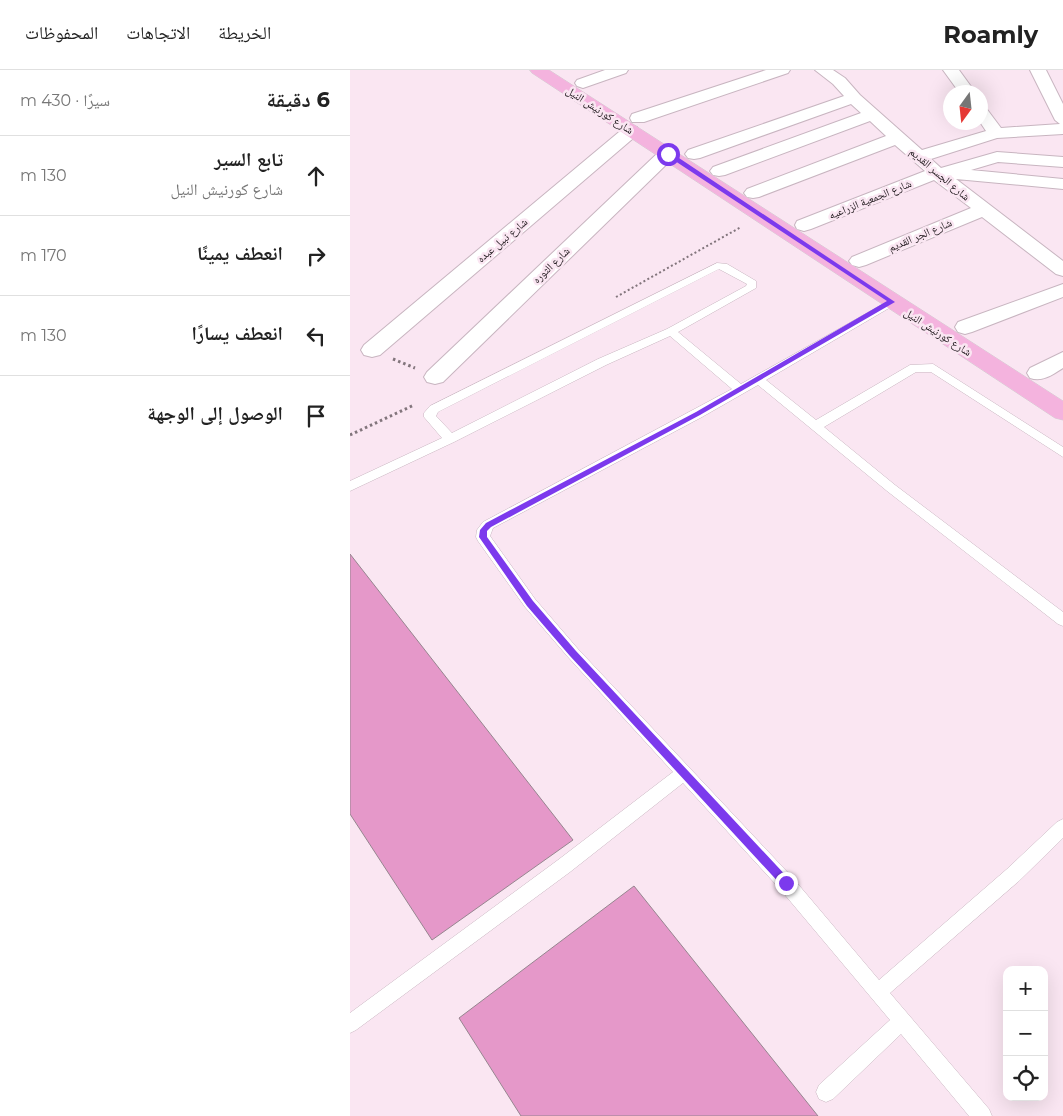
<!DOCTYPE html>
<html lang="ar">
<head>
<meta charset="utf-8">
<style>
	body { margin:0; font-family:Montserrat,"Noto Naskh Arabic",sans-serif; background:#f6f6f6; color:#222; direction:rtl }
	.controls { position:absolute; right:15px; bottom:15px; display:grid; overflow:hidden; border-radius:10px; box-shadow:0 5px 20px #0002 }
	.controls button { width:45px; height:45px; display:grid; place-items:center; padding:0; border:0; border-bottom:1px solid #e0e0e0; background:#fff; color:#222; font:25px sans-serif }
	.compass { position:absolute; left:593px; top:15px; width:45px; height:45px; border-radius:50%; background:#fff; box-shadow:0 5px 20px #0002; rotate:195deg }
	.stop { position:absolute; width:15px; height:15px; margin:-11px; border:4px solid #7c3aed; border-radius:50%; background:#fff }
	.stop.end { background:#7c3aed; border-color:#fff; box-shadow:0 1px 5px #0008 }
	.list { margin:0; padding:0; list-style:none }
	h2 { display:flex; justify-content:space-between; align-items:center; height:65px; margin:0; padding:0 20px; font-size:21px }
	h2 small { font-size:16px; font-weight:400; color:#767676 }
	.list li { display:grid; grid-template-columns:32px 1fr auto; gap:15px; align-items:center; box-sizing:border-box; height:80px; padding:0 20px; border-top:1px solid #e0e0e0 }
	.list b { display:block; font-size:19px; white-space:nowrap }
	.list p { margin:0; font-size:16px; white-space:nowrap; color:#767676 }
	.list em { font-size:16px; font-style:normal; color:#767676 }
	.icon { flex:none; width:28px; height:28px; fill:none; stroke:currentColor; stroke-width:2; stroke-linecap:round; stroke-linejoin:round }
	.map { position:relative; flex:none; width:713px; height:1046px; overflow:hidden; direction:ltr }
	header { display:flex; align-items:center; gap:30px; box-sizing:border-box; height:70px; padding:0 25px; background:#fff; border-bottom:1px solid #e0e0e0 }
	header strong { font-size:24px }
	nav { display:flex; gap:28px; margin-inline-start:auto; font-size:18px }
	main { display:flex }
	aside { flex:1; background:#fff }
	.map>svg:first-child { display:block }
</style>
</head>
<body>
<header>
<strong>Roamly</strong>
<nav><a>الخريطة</a><a>الاتجاهات</a><a>المحفوظات</a></nav>
</header>
<main>
<div class="map">
<svg width="713" height="1046" viewBox="0 0 713 1046">
	<rect width="100%" height="100%" fill="#fae6f2"/>
	<path fill="#e598c9" stroke="#96858f" d="M0 484 223 770 82 870 0 744Z
		M284 816 468 1046H171L109 948Z"/>
	<g fill="none" stroke-linecap="round" stroke-linejoin="round">
		<defs>
			<path id="service" d="M367 193 377 194 406 211V218L328 262 391 314 542 229 546 230 547 232 546 234 416 310 466 350 560 295 583 294 713 377V387L581 302H566L474 357 545 415 713 542V556L708 554 537 421 408 315 352 347 143 458 140 466 185 529 228 579 442 807 529 910 657 799 707 752 713 749V768L669 811 540 923 639 1039 642 1046H619L551 964 483 1029 476 1032 469 1029 466 1022 469 1015 540 950 430 819 333 713 220 802 6 960 0 963V943L208 790 323 702 218 587 175 537 128 471 126 467 127 460 133 452 382 319 320 266 256 295 104 372 0 421V411L92 368 74 347V343L80 336ZM369 199 397 214 396 216 317 259 248 289 102 363 86 346 88 342Z"/>
			<path id="minor" d="M255 0H278L276 3 233 18 227 16 225 13 227 10Z
				M416 0H440L438 3 294 52H282L280 48 282 44Z
				M465 0H483L495 8 510 25 572 80 636 61 630 52V36L636 38 651 58 710 54 705 50 680 0H696L713 34V64L647 68 581 89 591 98 647 82 713 87V97L648 92 621 100 713 109V119L606 109 713 191V206L706 204 632 147 516 195 509 197 502 195 499 191 502 187 621 138 584 110 461 159 454 161 447 159 445 155 447 151 575 101 545 75 409 127 403 128 397 127 394 123 397 119 536 66 520 51 375 105 369 106 363 105 360 101 363 97 511 43 501 34 350 88 344 89 338 88 335 84 338 80 494 26 483 14Z
				M593 0H609L625 22H609Z
				M281 56 287 57 289 61 287 65 30 285 22 287 14 285 11 280 14 275 275 57Z
				M318 78 324 79 327 83 324 87 93 312 85 314 77 312 74 307 77 302 312 79Z
				M713 214V227L622 262 615 264 608 262 605 257 608 252Z
				M713 282V298C702 305 693 312 680 308L677 303 680 298Z"/>
			<path id="primary" d="M180 0H199L713 331V350L705 348 182 3Z"/>
		</defs>
		<use href="#service" stroke="#c8b5c0" stroke-width="1"/>
		<use href="#minor" stroke="#c8b5c0" stroke-width="2"/>
		<use href="#primary" stroke="#d2d1d2" stroke-width="1"/>
		<path stroke="#82757c" stroke-width="2" stroke-dasharray="2 2.5" stroke-linecap="butt" d="M266 227 391 157"/>
		<path stroke="#82757c" stroke-width="3" stroke-dasharray="2.5 3" stroke-linecap="butt" d="M43 289 65 298
			M0 365 64 335"/>
		<use href="#service" fill="#fff" fill-rule="evenodd"/>
		<use href="#minor" fill="#fff" fill-rule="evenodd"/>
		<use href="#primary" fill="#f4b3de" fill-rule="evenodd"/>
	</g>
	<path fill="#7c3aed" d="M316 82H320L545 232 350 345 141 457 137 461V467L183 531 226 581 440 810 441 813 436 818 433 817 220 586 177 536 129 467 130 460 136 453 346 342 537 231 316 85Z"/>
	<g text-anchor="middle" stroke-width="5" stroke-linejoin="round" paint-order="stroke">
		<g font-size="11" fill="#1f181c" stroke="#fae6f2">
			<text transform="translate(250 40) rotate(33)" y="4">شارع كورنيش النيل</text>
			<text transform="translate(590 104) rotate(40)" y="4">شارع الجسر القديم</text>
			<text transform="translate(520 129) rotate(-22)" y="4">شارع الجمعية الزراعيه</text>
			<text transform="translate(570 165) rotate(-23)" y="4">شارع الجر القديم</text>
			<text transform="translate(152 170) rotate(-40)" y="4">شارع نبيل عبده</text>
			<text transform="translate(201 195) rotate(-44)" y="4">شارع الثوره</text>
			<text transform="translate(588 262) rotate(33)" y="4">شارع كورنيش النيل</text>
		</g>
	</g>
</svg>
<div class="controls">
<button>+</button>
<button>−</button>
<button><svg class="icon" aria-label="locate" viewBox="0 0 24 24"><circle cx="12" cy="12" r="6"/><path d="M12 2v4M12 18v4M2 12h4M18 12h4"/></svg></button>
</div>
<svg class="compass" viewBox="-18 -18 36 36"><path d="M0-13l5 13h-10z" fill="#e53935"/><path d="M0 13l5-13h-10z" fill="#767676"/></svg>
<div class="stop" style="left:318px;top:84px"></div>
<div class="stop end" style="left:436px;top:813px"></div>
</div>
<aside>
<h2>6 دقيقة<small>سيرًا · 430 m</small></h2>
<ul class="list">
<li><svg class="icon" aria-label="ahead" viewBox="0 0 24 24"><path d="M12 20V5M6 11l6-6 6 6"/></svg><div><b>تابع السير</b><p>شارع كورنيش النيل</p></div><em>130 m</em></li>
<li><svg class="icon" aria-label="right" viewBox="0 0 24 24"><path d="M7 20v-9h11M14 6l5 5-5 5"/></svg><div><b>انعطف يمينًا</b></div><em>170 m</em></li>
<li><svg class="icon" aria-label="left" viewBox="0 0 24 24"><path d="M17 20v-9H6M10 6l-5 5 5 5"/></svg><div><b>انعطف يسارًا</b></div><em>130 m</em></li>
<li><svg class="icon" aria-label="arrive" viewBox="0 0 24 24"><path d="M6 21V4h12l-3 4 3 4H6"/></svg><div><b>الوصول إلى الوجهة</b></div></li>
</ul>
</aside>
</main>
</body>
</html>
